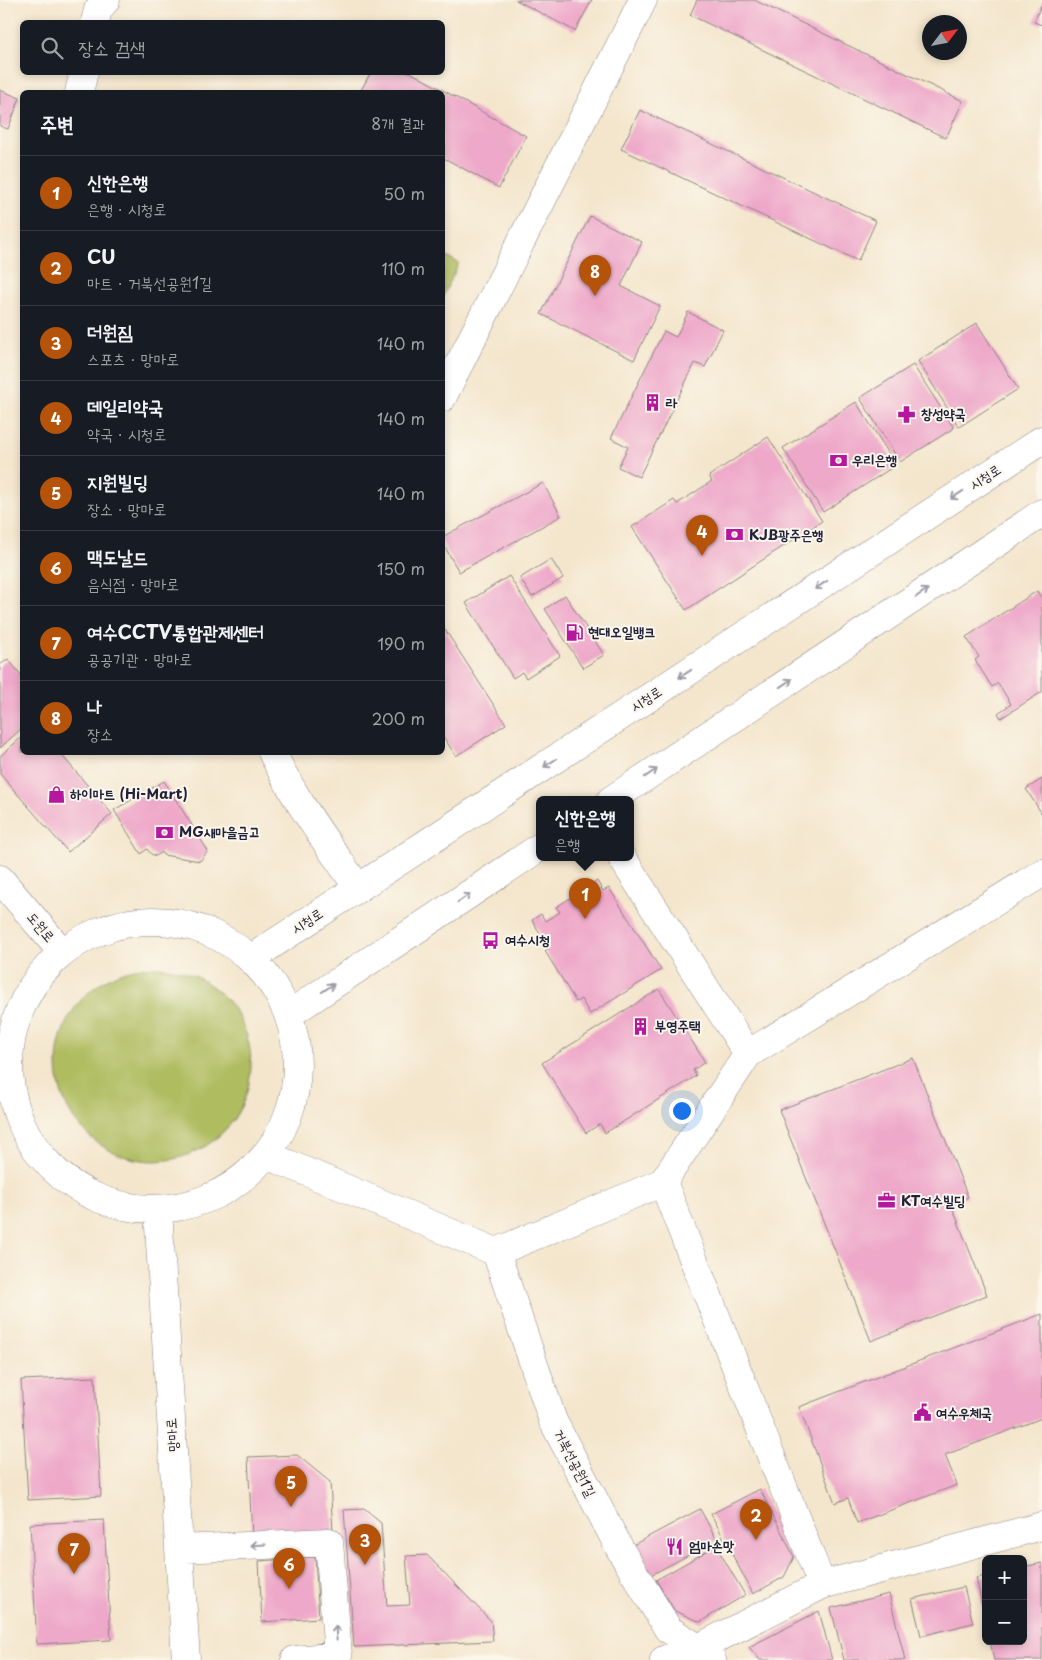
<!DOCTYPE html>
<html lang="ko">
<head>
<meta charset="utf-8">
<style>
	body { margin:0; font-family:"Playpen Sans","Poor Story",sans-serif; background:#242831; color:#f1f3f6 }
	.controls { position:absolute; right:15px; bottom:15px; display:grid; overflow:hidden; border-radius:8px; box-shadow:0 2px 8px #0003 }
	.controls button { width:45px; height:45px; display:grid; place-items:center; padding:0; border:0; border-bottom:1px solid #363941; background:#171b24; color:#f1f3f6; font:25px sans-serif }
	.compass { position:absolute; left:922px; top:15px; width:45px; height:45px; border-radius:50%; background:#171b24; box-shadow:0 2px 8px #0003; rotate:58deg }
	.you { position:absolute; left:681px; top:1110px; width:18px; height:18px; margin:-12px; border:4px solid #fff; border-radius:50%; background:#1a73e8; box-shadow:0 0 0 8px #1a73e833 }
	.badge { display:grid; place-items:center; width:32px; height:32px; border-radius:50%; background:#b45309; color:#fff; font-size:16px; font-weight:700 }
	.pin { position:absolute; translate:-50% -41px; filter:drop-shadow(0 1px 2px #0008) }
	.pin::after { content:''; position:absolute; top:26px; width:18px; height:15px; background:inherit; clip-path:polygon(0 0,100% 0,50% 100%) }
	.popup { position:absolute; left:536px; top:796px; width:98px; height:65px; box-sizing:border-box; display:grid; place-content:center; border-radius:8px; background:#171b24; filter:drop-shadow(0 1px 4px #0005); font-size:16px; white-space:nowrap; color:#9ea1a6 }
	.popup b { font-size:19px; color:#f1f3f6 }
	.popup::after { content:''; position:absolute; left:50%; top:100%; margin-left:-10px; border:10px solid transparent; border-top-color:#171b24 }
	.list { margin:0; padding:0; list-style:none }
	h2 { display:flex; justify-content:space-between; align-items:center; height:65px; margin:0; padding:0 20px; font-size:21px }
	h2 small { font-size:16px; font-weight:400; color:#9ea1a6 }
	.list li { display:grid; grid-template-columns:32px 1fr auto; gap:15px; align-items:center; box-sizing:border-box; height:75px; padding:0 20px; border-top:1px solid #363941 }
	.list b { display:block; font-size:19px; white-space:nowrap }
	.list p { margin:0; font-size:16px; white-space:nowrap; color:#9ea1a6 }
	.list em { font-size:16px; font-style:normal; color:#9ea1a6 }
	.icon { flex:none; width:28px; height:28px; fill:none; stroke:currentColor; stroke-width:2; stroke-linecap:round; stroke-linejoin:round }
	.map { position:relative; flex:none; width:1042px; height:1660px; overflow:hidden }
	.search { position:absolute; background:#171b24; box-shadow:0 2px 8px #0003; left:20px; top:20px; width:425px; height:55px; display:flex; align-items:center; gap:12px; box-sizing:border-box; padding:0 18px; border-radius:8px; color:#9ea1a6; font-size:19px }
	.panel { position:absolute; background:#171b24; box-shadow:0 2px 8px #0003; left:20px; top:90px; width:425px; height:665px; border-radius:8px }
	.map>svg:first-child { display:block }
</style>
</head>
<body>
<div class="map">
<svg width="1042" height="1660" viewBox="0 0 1042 1660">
	<rect width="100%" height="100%" fill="#fbf7ec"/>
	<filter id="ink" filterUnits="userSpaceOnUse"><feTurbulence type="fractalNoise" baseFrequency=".02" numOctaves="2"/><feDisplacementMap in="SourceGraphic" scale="10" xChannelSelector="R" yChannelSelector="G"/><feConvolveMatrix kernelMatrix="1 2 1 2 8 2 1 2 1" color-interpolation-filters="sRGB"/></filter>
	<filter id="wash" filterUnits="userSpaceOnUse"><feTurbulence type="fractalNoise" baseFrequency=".0096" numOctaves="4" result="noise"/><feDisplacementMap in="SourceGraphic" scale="20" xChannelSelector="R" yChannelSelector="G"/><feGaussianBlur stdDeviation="1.12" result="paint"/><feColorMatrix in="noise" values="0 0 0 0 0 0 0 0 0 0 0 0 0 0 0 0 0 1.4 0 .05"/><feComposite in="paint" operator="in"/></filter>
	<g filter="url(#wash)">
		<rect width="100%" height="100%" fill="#f4e6cd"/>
		<path fill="#afbc5e" stroke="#686f4c" d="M443 255 459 263 443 296Z
			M57 1064a97 97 0 1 1 194 0a97 97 0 1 1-194 0Z"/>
		<g id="blocks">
			<path fill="#eea8c9" d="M516 0H592L575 31Z
				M697 0H754L963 101 946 138 690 15Z
				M1042 3V25L1034 22Z
				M371 72H410L526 136 499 188 442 157V92H360Z
				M0 90 20 98 8 129 0 126Z
				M640 110 876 221 858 261 621 149Z
				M590 216 642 242 621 286 660 306 634 360 541 314Z
				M688 312 723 330 705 367 695 363 639 477 618 467 628 447 611 438 664 331 676 337Z
				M977 323 1018 389 959 427 918 361Z
				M913 365 954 428 900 462 860 398Z
				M856 402 896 465 823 512 783 448Z
				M768 437 822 521 686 610 632 527 674 500 677 504 712 481 709 476Z
				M543 483 561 516 459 572 442 542V537Z
				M551 559 563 578 532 597 520 578Z
				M509 576 560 656 526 678 522 672 513 678 466 603Z
				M1037 591 1042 599V692L1001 718 998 713 1011 704 998 683 992 687 975 660 979 657 966 637Z
				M565 595 604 655 583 668 545 609Z
				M442 625 506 724 456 756 442 735Z
				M8 659 22 676V728L0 748V665Z
				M22 737V752H59L112 814 68 852 0 774V756Z
				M1042 779V814L1026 789Z
				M164 781 208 851 200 861 163 855 162 852 156 856 151 854 147 849 141 854 114 810Z
				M597 881 603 891 609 888 661 970 590 1014 581 999 576 1002 545 951 549 948 532 920 541 914 545 921 560 912 556 907Z
				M659 989 705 1062 693 1070 696 1076 605 1133 600 1124 586 1133 542 1063Z
				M913 1058 968 1197 951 1204 987 1295 871 1341 779 1110Z
				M1042 1314V1418L945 1455 957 1485 857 1523 848 1498 835 1503 799 1407Z
				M95 1377 101 1496 28 1500 21 1380Z
				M297 1455 330 1482 333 1532 252 1536 248 1457Z
				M760 1489 794 1557 784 1577 753 1594 711 1514Z
				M364 1509 381 1523 387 1606 410 1605 406 1556 427 1555 491 1621 493 1641 354 1647 344 1510Z
				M700 1509 717 1540 647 1577 631 1546Z
				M104 1520 111 1640 37 1644 30 1524Z
				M716 1546 745 1595 700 1622 675 1611 656 1580Z
				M315 1557 319 1618 262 1622 259 1561Z
				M1042 1563V1660H994L990 1641H1023V1567Z
				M986 1576V1618H985L976 1578Z
				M964 1587 973 1623 921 1636 912 1599Z
				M889 1594 905 1660H844L831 1608Z
				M819 1611 832 1660H760L749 1647Z"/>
		</g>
	</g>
	<g filter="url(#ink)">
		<use href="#blocks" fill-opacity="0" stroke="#8b8484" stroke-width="1"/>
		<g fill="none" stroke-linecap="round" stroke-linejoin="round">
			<defs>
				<path id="minor" d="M95 22 98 10 106 0
					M79 92 84 72
					M442 398 643 0
					M272 752C295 801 328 844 358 888
					M611 800 1042 513
					M622 858 748 1054
					M0 879 62 952
					M9 1065a144 144 0 1 1 288 0a144 144 0 1 1-288 0Z
					M250 959 1042 440
					M288 1015 540 847
					M267 1155 496 1252 663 1182 748 1054 1042 873
					M663 1182 822 1585
					M158 1210 186 1660
					M496 1252 553 1421 621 1551 668 1629 698 1648 712 1660
					M180 1549 329 1542 338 1656 295 1660
					M664 1660 698 1648 822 1585 1042 1526"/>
			</defs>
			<use href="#minor" stroke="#8b8484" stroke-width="29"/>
			<use href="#minor" stroke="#fff" stroke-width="28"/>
		</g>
		<defs><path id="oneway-shaft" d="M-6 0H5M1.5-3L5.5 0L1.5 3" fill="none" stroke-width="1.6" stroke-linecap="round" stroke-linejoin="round" transform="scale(1.25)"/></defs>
		<g stroke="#9c9ca7">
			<use href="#oneway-shaft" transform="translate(957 495) rotate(147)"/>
			<use href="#oneway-shaft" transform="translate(821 585) rotate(147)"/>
			<use href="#oneway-shaft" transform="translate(922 593) rotate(-34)"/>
			<use href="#oneway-shaft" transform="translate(685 674) rotate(147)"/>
			<use href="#oneway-shaft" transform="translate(786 683) rotate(-34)"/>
			<use href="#oneway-shaft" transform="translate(550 763) rotate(147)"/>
			<use href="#oneway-shaft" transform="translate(651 773) rotate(-34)"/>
			<use href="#oneway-shaft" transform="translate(464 898) rotate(-34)"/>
			<use href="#oneway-shaft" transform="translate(328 988) rotate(-34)"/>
			<use href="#oneway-shaft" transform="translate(258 1545) rotate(177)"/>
			<use href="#oneway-shaft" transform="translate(336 1633) rotate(-95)"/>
		</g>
	</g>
	<defs>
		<symbol id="building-bare" viewBox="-9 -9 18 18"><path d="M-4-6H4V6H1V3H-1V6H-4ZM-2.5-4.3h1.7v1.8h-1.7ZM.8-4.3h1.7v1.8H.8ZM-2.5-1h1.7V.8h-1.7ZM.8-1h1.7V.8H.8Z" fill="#b5179e" stroke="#fbf7ec" stroke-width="2.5" paint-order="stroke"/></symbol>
		<symbol id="pharmacy-bare" viewBox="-9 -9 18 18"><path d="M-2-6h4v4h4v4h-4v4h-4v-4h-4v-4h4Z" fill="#b5179e" stroke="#fbf7ec" stroke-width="2.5" paint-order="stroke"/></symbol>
		<symbol id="bank-bare" viewBox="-9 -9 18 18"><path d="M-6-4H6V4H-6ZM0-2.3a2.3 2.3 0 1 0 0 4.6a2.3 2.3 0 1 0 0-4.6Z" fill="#b5179e" stroke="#fbf7ec" stroke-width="2.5" paint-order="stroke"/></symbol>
		<symbol id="fuel-bare" viewBox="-9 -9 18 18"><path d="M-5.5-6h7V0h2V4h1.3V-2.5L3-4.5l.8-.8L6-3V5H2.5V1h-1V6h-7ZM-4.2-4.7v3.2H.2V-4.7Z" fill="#b5179e" stroke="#fbf7ec" stroke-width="2.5" paint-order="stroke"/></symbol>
		<symbol id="shop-bare" viewBox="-9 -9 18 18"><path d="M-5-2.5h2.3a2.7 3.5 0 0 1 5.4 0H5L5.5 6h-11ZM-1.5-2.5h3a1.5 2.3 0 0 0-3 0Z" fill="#b5179e" stroke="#fbf7ec" stroke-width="2.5" paint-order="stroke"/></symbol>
		<symbol id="bus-bare" viewBox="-9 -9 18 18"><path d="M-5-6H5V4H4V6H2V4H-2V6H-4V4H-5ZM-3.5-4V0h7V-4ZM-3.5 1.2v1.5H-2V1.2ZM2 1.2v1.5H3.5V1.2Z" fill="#b5179e" stroke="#fbf7ec" stroke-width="2.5" paint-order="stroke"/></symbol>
		<symbol id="office-bare" viewBox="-9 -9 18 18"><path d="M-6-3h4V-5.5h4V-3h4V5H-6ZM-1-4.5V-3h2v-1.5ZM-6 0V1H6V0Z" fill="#b5179e" stroke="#fbf7ec" stroke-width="2.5" paint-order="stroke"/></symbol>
		<symbol id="civic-bare" viewBox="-9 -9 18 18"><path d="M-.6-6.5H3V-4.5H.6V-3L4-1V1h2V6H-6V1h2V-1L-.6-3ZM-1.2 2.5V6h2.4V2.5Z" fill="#b5179e" stroke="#fbf7ec" stroke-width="2.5" paint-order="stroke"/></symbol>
		<symbol id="restaurant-bare" viewBox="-9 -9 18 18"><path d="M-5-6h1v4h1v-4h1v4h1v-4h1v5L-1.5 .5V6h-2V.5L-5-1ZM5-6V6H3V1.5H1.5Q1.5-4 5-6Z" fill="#b5179e" stroke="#fbf7ec" stroke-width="2.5" paint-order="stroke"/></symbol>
	</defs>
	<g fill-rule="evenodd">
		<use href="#building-bare" x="640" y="390" width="25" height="25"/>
		<use href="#pharmacy-bare" x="894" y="402" width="25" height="25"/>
		<use href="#bank-bare" x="826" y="448" width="25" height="25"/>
		<use href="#bank-bare" x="722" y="522" width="25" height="25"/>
		<use href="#fuel-bare" x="562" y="620" width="25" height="25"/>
		<use href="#shop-bare" x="44" y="782" width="25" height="25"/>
		<use href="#bank-bare" x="152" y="820" width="25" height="25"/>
		<use href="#bus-bare" x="478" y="928" width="25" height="25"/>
		<use href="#building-bare" x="628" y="1014" width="25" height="25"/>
		<use href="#office-bare" x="874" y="1188" width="25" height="25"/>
		<use href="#civic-bare" x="910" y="1400" width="25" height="25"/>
		<use href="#restaurant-bare" x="662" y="1534" width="25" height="25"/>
	</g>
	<g text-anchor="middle" stroke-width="4" stroke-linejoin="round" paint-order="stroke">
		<g font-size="14" font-weight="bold" fill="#22223b" stroke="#fbf7ec" text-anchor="start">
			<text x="666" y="408">라</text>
			<text x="921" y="419">창성약국</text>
			<text x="852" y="465">우리은행</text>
			<text x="749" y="540">KJB광주은행</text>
			<text x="588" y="637">현대오일뱅크</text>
			<text x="70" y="799">하이마트 (Hi-Mart)</text>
			<text x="179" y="837">MG새마을금고</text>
			<text x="505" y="945">여수시청</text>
			<text x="655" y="1031">부영주택</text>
			<text x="901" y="1206">KT여수빌딩</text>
			<text x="936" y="1418">여수우체국</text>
			<text x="689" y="1551">엄마손맛</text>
		</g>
		<g font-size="14" fill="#22223b" stroke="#fbf7ec">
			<text transform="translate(985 477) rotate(-33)" y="5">시청로</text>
			<text transform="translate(646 699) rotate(-33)" y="5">시청로</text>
			<text transform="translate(307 921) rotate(-33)" y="5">시청로</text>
			<text transform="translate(41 927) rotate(50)" y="5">도원로</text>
			<text transform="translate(172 1435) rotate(-94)" y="5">망마로</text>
			<text transform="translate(575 1463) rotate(63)" y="5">거북선공원1길</text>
		</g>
	</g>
</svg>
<div class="controls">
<button>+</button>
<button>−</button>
</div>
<svg class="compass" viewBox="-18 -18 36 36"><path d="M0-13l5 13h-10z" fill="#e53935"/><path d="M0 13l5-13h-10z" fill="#9ea1a6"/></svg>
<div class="you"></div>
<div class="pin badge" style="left:585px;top:919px">1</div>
<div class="popup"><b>신한은행</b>은행</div>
<div class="pin badge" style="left:756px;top:1540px">2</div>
<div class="pin badge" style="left:365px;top:1565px">3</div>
<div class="pin badge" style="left:702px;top:556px">4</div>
<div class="pin badge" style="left:291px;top:1507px">5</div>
<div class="pin badge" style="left:289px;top:1589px">6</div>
<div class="pin badge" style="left:74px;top:1574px">7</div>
<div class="pin badge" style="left:595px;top:296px">8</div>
<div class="search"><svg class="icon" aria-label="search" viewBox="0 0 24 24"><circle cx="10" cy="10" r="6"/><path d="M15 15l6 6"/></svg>장소 검색</div>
<section class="panel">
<h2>주변<small>8개 결과</small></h2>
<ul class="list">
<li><span class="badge">1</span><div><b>신한은행</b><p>은행 · 시청로</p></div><em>50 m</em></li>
<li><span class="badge">2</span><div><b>CU</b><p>마트 · 거북선공원1길</p></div><em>110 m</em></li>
<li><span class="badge">3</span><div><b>더원짐</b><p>스포츠 · 망마로</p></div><em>140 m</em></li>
<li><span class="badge">4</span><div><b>데일리약국</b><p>약국 · 시청로</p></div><em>140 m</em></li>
<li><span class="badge">5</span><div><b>지원빌딩</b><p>장소 · 망마로</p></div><em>140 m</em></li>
<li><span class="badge">6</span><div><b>맥도날드</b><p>음식점 · 망마로</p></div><em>150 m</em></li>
<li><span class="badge">7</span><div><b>여수CCTV통합관제센터</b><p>공공기관 · 망마로</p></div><em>190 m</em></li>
<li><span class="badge">8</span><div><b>나</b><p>장소</p></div><em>200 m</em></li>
</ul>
</section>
</div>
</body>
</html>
